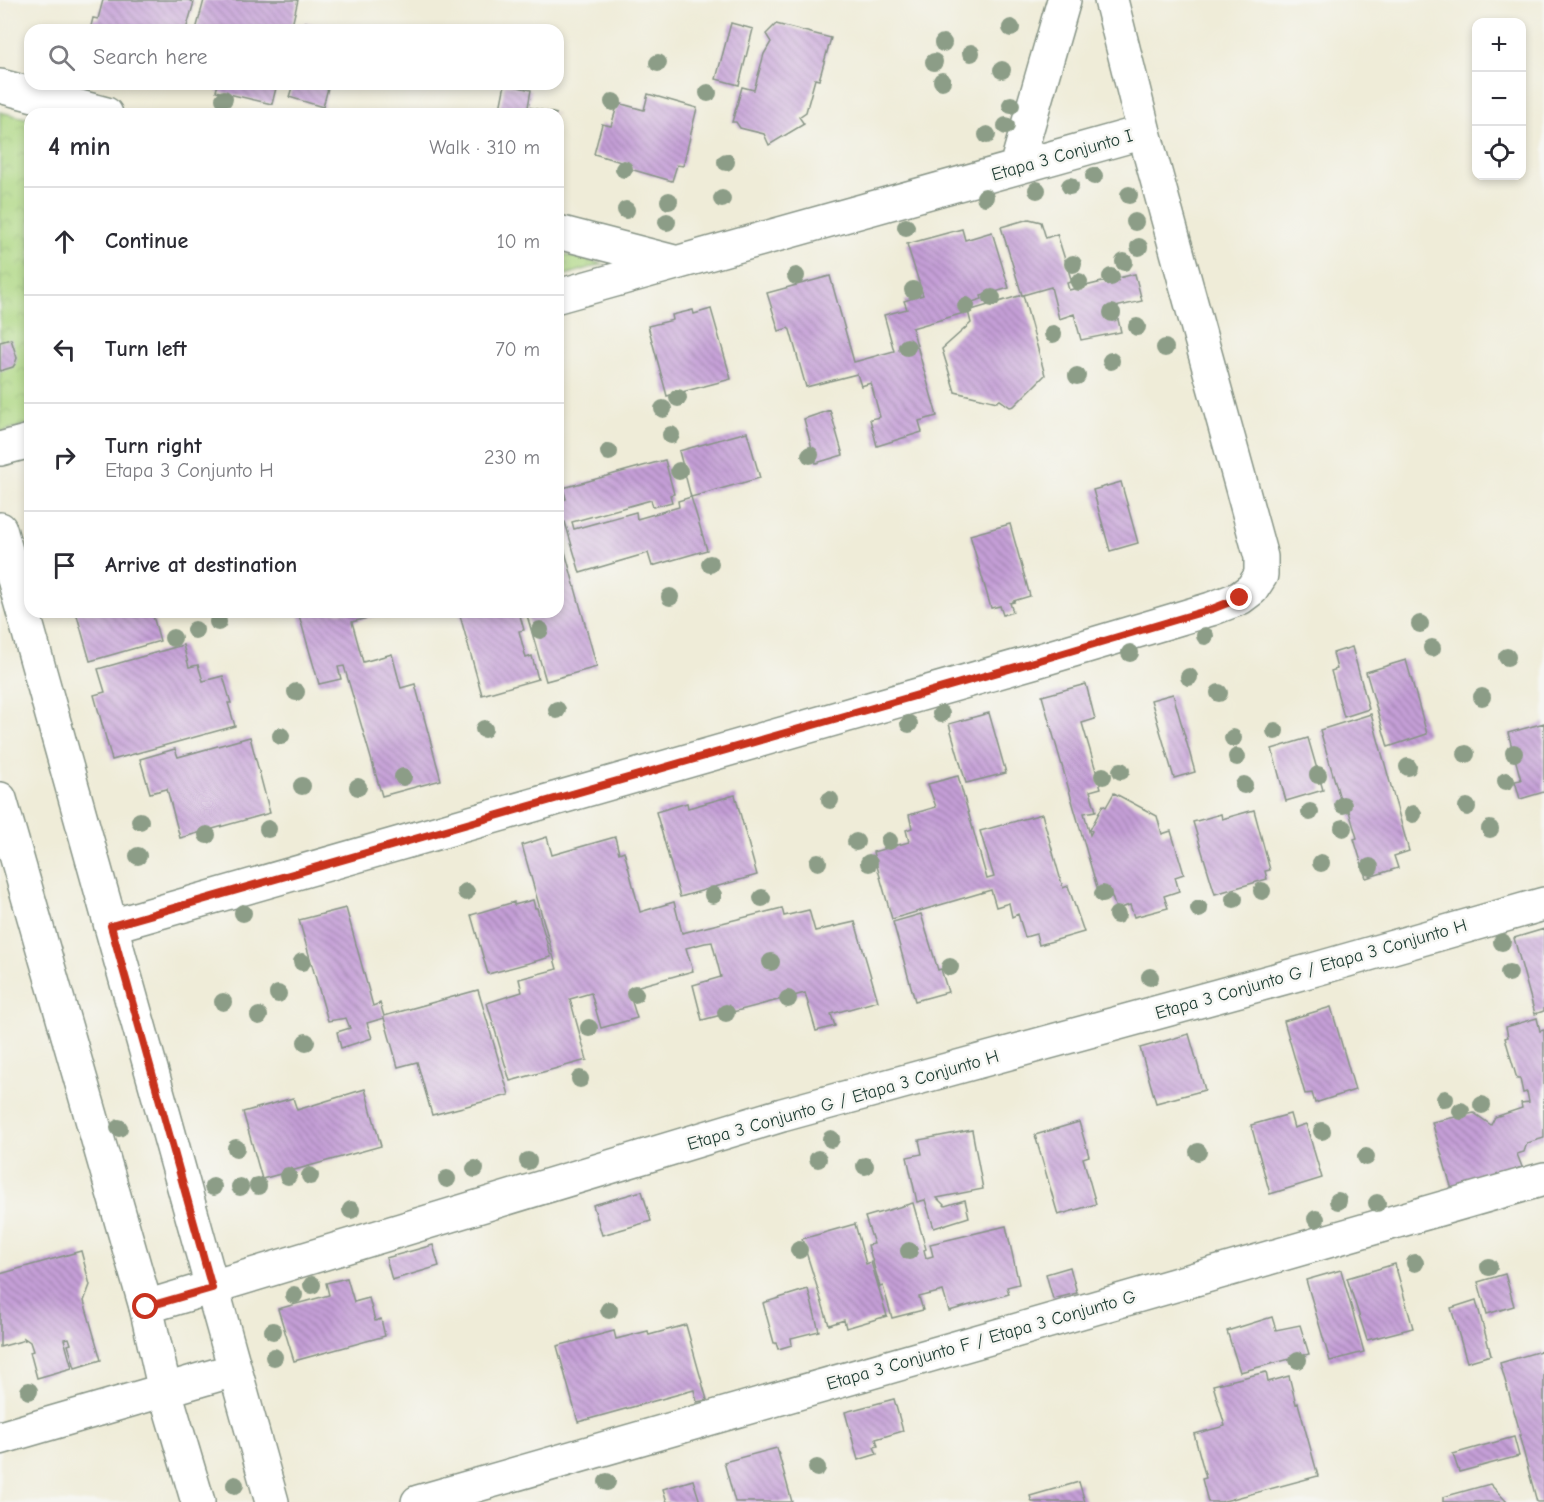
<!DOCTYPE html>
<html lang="en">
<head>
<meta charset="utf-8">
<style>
	body { margin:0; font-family:"Comic Neue",sans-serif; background:#f7f7f7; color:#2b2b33 }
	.controls { position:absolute; right:18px; top:18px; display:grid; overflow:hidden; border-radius:12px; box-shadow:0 3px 9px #0003 }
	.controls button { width:54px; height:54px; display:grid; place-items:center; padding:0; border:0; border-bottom:2px solid #e1e1e2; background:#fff; color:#2b2b33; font:30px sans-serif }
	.stop { position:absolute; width:18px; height:18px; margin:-14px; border:4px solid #c8321e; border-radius:50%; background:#fff }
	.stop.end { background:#c8321e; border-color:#fff; box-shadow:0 2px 6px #0008 }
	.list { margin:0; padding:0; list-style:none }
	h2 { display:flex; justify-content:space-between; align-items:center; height:78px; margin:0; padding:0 24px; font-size:26px }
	h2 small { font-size:20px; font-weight:400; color:#7c7c81 }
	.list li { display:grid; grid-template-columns:39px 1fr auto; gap:18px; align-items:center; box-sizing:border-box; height:108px; padding:0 24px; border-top:2px solid #e1e1e2 }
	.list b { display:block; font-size:22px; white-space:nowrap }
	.list p { margin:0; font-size:20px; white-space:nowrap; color:#7c7c81 }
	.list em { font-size:20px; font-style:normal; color:#7c7c81 }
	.icon { flex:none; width:33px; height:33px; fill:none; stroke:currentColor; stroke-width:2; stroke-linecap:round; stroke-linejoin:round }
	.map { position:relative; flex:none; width:1544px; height:1502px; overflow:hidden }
	.search { position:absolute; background:#fff; box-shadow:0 3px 9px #0003; left:24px; top:24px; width:540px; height:66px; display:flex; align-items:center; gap:15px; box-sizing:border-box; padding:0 21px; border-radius:18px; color:#7c7c81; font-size:22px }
	.panel { position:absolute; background:#fff; box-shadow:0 3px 9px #0003; left:24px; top:108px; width:540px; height:510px; border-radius:18px }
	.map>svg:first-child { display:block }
</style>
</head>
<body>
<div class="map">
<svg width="1544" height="1502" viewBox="0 0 1544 1502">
	<defs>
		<pattern id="park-crowns" width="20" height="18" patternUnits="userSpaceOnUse" patternTransform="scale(1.5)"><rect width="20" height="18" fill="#add782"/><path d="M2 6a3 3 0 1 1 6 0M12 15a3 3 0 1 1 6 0" fill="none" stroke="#94b971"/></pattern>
		<pattern id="building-back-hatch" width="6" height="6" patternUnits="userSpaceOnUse" patternTransform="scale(1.5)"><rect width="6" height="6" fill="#c59fd7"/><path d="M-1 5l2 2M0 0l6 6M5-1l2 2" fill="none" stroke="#9f83af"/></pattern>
	</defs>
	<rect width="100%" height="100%" fill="#f6f6f2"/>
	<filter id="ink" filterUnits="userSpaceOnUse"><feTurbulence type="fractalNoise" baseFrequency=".0167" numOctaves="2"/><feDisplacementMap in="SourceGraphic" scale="12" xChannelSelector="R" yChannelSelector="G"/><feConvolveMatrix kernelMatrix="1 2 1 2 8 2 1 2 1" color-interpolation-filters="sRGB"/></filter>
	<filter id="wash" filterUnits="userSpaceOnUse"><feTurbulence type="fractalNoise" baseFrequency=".008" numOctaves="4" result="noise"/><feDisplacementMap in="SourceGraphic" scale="24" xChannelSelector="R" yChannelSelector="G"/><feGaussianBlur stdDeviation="1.35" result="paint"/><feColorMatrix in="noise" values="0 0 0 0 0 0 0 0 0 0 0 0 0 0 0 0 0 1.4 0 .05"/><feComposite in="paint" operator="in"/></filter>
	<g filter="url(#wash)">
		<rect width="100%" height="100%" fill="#efecd8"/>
		<path fill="url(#park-crowns)" stroke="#668a5b" stroke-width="1.5" d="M0 112 30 119V424L0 432Z
			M558 253 603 264 558 277Z"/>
		<g id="blocks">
			<path fill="url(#building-back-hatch)" d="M103 0H188L194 2 186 30H90L93 18 98 19Z
				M204 0H298L291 30H196Z
				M305 22 331 29V30H303Z
				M731 23 753 29 739 85 716 79Z
				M776 24 831 38 819 80 815 79 806 112 799 117 804 124 769 145 764 134 740 128 736 122H732L742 87 754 90 764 54 771 42 766 34Z
				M218 84H277L272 104 216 91Z
				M293 84H329L323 107 289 97Z
				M505 84 531 90 528 107 557 114H499Z
				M648 94 697 108 683 166 677 165 672 181 630 169 631 165 594 154 602 124 611 126 618 103 644 110Z
				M1029 219 1041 222 1046 238 1057 234 1072 282 1067 283 1069 290 1135 274 1142 301 1115 307 1121 332 1081 340 1074 314 1059 319 1051 287 1023 295 1045 375 1014 406 1010 407 1000 400 997 402 955 392 942 349 971 323 968 311 1022 295 1001 227Z
				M962 229 965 240 992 232 1009 288 981 296 982 299 962 305 964 313 912 328 937 416 919 421 922 432 877 446 870 419 880 417 871 383 861 386 857 374 806 387 790 330 788 328 779 331 767 293 830 276 854 362 894 351 884 315 907 309 904 301 923 295 907 244Z
				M711 309 731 379 667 396 648 326 673 320 672 315 693 310 694 314Z
				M11 339 17 358 15 364 13 367 0 371V342Z
				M830 410 843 455 816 463 804 419Z
				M747 432 760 478 691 497 707 550 652 566 648 553 580 573 565 522 558 523V501L566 499 563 488 665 460 674 494 670 495 672 502 653 507 651 500 572 522 574 529 636 512 637 519 679 507 678 501 691 497 679 451Z
				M1121 482 1138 543 1110 551 1093 490Z
				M1010 524 1030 596 1013 601 1014 602 1010 603 1013 612 1003 615 1000 606 991 608 970 535Z
				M562 541 597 667 546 681 526 612H558V542Z
				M76 612H152L160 641 90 661Z
				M298 612H389L352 622 363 662 392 654 401 688 415 684 441 780 382 796 344 666 338 667 341 679 319 684Z
				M459 612H519L524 630 519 631 526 658 532 656 538 679 482 695Z
				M183 645 189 667 198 665 203 681 223 676 231 703H228L235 726 112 760 94 695 105 692 98 669Z
				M1352 647 1369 709 1344 717 1331 671 1337 669 1333 653Z
				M1406 660 1427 734 1388 747 1366 672Z
				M1086 684 1095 719 1082 723 1101 788 1090 791 1096 811 1084 813 1090 835 1092 831 1090 830 1103 805 1106 807 1114 793 1157 816 1162 834 1171 831 1184 874 1175 877 1179 891 1164 896 1168 908 1134 917 1130 905 1116 909 1109 888 1098 891 1042 696Z
				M1173 694 1195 772 1174 778 1151 700Z
				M989 713 1006 773 966 783 949 724Z
				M1371 714 1409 851 1394 856 1398 868 1366 878 1354 839 1357 838 1348 808 1343 809 1320 730Z
				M1544 723V792L1520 799 1515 781 1521 780 1508 733Z
				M250 737 270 813 180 838 167 789 150 793 140 759 175 749 178 757Z
				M1308 738 1323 790 1286 801 1272 749Z
				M958 776 987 879 994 877 980 831 1042 814 1063 888 1068 886 1084 932 1039 945 1036 934 1025 937 1018 914 1012 917 1009 903 996 907 991 890 892 919 873 852 909 842 906 830 912 828 909 815 936 807 928 784Z
				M735 795 757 875 680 897 656 812 687 803 688 808Z
				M1254 810 1270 870 1265 871 1267 879 1215 894 1193 822 1221 814 1222 819Z
				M547 837 552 855 615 837 619 853 624 851 640 912 674 902 682 933 782 908 784 916 809 910 815 931 855 922 878 1001 831 1014 835 1026 816 1031 805 993 702 1020 693 985 721 977 712 942 705 943 686 948 693 971 628 989 637 1018 601 1028 591 993 570 999 587 1060 510 1081 487 1003 522 992 519 979 557 969 522 845Z
				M533 900 535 908H537L551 957 488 974 471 915 514 902V905Z
				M346 908 373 1006 380 1003 384 1016 478 990 509 1095 432 1115 417 1062 398 1067 384 1018 367 1023 372 1038 341 1048 337 1032 350 1028 346 1018 328 1021 299 920Z
				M921 914 938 970 941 969 948 992 915 1001 893 922Z
				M1544 929V1011L1535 1014 1514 938Z
				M1331 1007 1355 1090 1315 1103 1312 1093 1305 1094 1284 1021Z
				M1537 1018 1540 1031 1544 1030V1138L1527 1143 1524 1152 1517 1154 1522 1167 1516 1169 1517 1174 1453 1193 1432 1122 1474 1113 1491 1125 1495 1117 1522 1108 1521 1103 1529 1102 1527 1092 1523 1093 1520 1079H1517L1505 1038 1508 1037 1506 1027Z
				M1189 1034 1205 1090 1156 1103 1140 1048Z
				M365 1089 381 1146 262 1179 243 1112 293 1098 297 1110Z
				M1290 1114 1294 1128 1306 1124 1322 1178 1270 1194 1251 1125Z
				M1079 1122 1089 1156 1083 1158 1096 1204 1058 1215 1035 1135Z
				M972 1130 983 1189 937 1198 945 1206 965 1200 969 1217 934 1228 925 1200 917 1202 907 1157 922 1154 919 1140Z
				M642 1191 651 1221 602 1235 593 1205Z
				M913 1203 926 1249 924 1250 926 1258 933 1256 930 1244 1006 1226 1019 1284 1007 1287 1009 1294 949 1311 943 1291 919 1297 923 1310 892 1318 883 1286 880 1287 868 1245 874 1244 865 1217Z
				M855 1224 866 1264 871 1262 887 1316 846 1328 844 1320 829 1325 802 1239Z
				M433 1245 439 1266 392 1280 386 1258Z
				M81 1251 90 1285 84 1301 101 1360 75 1368 68 1345 71 1344 69 1338 64 1339 72 1368 37 1378 30 1352 33 1351 30 1342 24 1338 25 1340 0 1347V1274Z
				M1395 1264 1413 1328 1367 1340 1347 1278Z
				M1070 1267 1077 1293 1053 1299 1046 1274Z
				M1341 1270 1364 1352 1330 1361 1306 1280Z
				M1505 1274 1514 1306 1487 1314 1478 1282Z
				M347 1278 354 1302 369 1298 375 1321 381 1319 385 1336 294 1361 278 1309 329 1295 326 1283Z
				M808 1289 819 1331 791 1338 792 1345 778 1349 776 1343H774L763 1303Z
				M1476 1300 1491 1355 1467 1362 1451 1308Z
				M1272 1317 1276 1330 1300 1325 1309 1354 1240 1372 1227 1331Z
				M686 1325 707 1400 697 1402 694 1390 578 1422 557 1346 614 1331 616 1339 648 1331 649 1335Z
				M1544 1350V1502H1537L1519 1435H1521L1500 1363Z
				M1266 1372 1268 1382 1289 1376 1296 1404 1298 1403 1318 1476 1221 1502H1208L1202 1479 1206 1478 1194 1434 1225 1426 1213 1385Z
				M894 1399 903 1431 876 1439 878 1446 874 1447 877 1454 858 1460 845 1412Z
				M1514 1437 1519 1456 1459 1472 1453 1454Z
				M777 1448 792 1502H735L724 1462Z
				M693 1480 700 1502H667L663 1489Z
				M1079 1482 1085 1502H1032L1030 1496Z
				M1490 1484 1507 1502H1443V1497Z"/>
		</g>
	</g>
	<g filter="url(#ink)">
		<use href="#blocks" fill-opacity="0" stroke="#879486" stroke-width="1.5"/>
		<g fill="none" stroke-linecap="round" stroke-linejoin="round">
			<defs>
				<path id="minor" d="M0 86 106 114
					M1016 167 1064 0
					M558 232 674 262
					M558 296 1144 132
					M0 449 30 441
					M111 926 1040 660 1211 609 1240 598 1252 589 1261 575V557L1144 132 1111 0
					M146 1307 782 1115 1316 969 1544 904
					M418 1502 1544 1179"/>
				<path id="tertiary" d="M0 529 272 1502
					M0 799 146 1307 165 1391 198 1502
					M0 1438 234 1370"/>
			</defs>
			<use href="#minor" stroke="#879486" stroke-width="36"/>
			<use href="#tertiary" stroke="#879486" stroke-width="36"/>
			<use href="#minor" stroke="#fff" stroke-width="33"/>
			<use href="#tertiary" stroke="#fff" stroke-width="33"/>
		</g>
		<g fill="#8c9d87">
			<circle cx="1011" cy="28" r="9"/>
			<circle cx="943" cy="43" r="9"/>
			<circle cx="971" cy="53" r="9"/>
			<circle cx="934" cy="62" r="9"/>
			<circle cx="658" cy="63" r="9"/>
			<circle cx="1002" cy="70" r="9"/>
			<circle cx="942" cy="81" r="9"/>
			<circle cx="708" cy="93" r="9"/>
			<circle cx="224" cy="99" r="9"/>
			<circle cx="613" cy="102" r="9"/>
			<circle cx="1011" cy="105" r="9"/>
			<circle cx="1006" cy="126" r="9"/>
			<circle cx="987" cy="135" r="9"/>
			<circle cx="726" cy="162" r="9"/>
			<circle cx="624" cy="169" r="9"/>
			<circle cx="1094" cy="176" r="9"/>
			<circle cx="1070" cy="186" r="9"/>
			<circle cx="1037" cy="190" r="9"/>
			<circle cx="1129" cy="195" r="9"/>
			<circle cx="985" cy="197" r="9"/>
			<circle cx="722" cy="199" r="9"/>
			<circle cx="669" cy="201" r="9"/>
			<circle cx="626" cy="210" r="9"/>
			<circle cx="667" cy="222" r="9"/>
			<circle cx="1135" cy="222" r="9"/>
			<circle cx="906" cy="227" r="9"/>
			<circle cx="1139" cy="247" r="9"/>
			<circle cx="1124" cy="262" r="9"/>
			<circle cx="1073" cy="264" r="9"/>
			<circle cx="796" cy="276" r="9"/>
			<circle cx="1111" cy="277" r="9"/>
			<circle cx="1079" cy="282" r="9"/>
			<circle cx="913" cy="290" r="9"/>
			<circle cx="992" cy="298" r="9"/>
			<circle cx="966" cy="306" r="9"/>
			<circle cx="1112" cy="313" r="9"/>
			<circle cx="1137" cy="327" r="9"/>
			<circle cx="1053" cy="334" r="9"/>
			<circle cx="907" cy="347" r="9"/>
			<circle cx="1165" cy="348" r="9"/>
			<circle cx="1111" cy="361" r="9"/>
			<circle cx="1077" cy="376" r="9"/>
			<circle cx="678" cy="398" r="9"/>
			<circle cx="663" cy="409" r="9"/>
			<circle cx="671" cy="435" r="9"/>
			<circle cx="609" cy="452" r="9"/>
			<circle cx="810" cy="455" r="9"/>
			<circle cx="679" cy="471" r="9"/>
			<circle cx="710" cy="564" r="9"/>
			<circle cx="670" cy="597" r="9"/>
			<circle cx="218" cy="622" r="9"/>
			<circle cx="1420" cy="624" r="9"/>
			<circle cx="195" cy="630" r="9"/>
			<circle cx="540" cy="630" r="9"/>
			<circle cx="1205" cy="636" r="9"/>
			<circle cx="173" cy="638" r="9"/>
			<circle cx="1432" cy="648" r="9"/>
			<circle cx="1130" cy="653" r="9"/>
			<circle cx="1507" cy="657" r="9"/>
			<circle cx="1189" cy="677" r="9"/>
			<circle cx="296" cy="692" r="9"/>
			<circle cx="1219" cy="693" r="9"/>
			<circle cx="1482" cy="697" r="9"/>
			<circle cx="557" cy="710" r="9"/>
			<circle cx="941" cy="714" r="9"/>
			<circle cx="909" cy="724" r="9"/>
			<circle cx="484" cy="729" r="9"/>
			<circle cx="1275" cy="731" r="9"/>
			<circle cx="281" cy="736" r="9"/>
			<circle cx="1233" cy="738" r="9"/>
			<circle cx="1514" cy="753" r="9"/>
			<circle cx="1466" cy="754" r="9"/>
			<circle cx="1237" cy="757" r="9"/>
			<circle cx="1408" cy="767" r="9"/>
			<circle cx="1121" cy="771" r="9"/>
			<circle cx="1318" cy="775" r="9"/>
			<circle cx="1103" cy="776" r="9"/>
			<circle cx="403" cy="777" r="9"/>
			<circle cx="1506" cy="781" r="9"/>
			<circle cx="1244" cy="785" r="9"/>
			<circle cx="302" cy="786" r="9"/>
			<circle cx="358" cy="787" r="9"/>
			<circle cx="830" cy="800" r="9"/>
			<circle cx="1343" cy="805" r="9"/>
			<circle cx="1467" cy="807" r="9"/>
			<circle cx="1310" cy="812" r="9"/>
			<circle cx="1413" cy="814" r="9"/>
			<circle cx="140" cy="821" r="9"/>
			<circle cx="1343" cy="828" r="9"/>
			<circle cx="268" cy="829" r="9"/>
			<circle cx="1490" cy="829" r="9"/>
			<circle cx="207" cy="835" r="9"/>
			<circle cx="889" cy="841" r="9"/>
			<circle cx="856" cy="842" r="9"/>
			<circle cx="138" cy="856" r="9"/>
			<circle cx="818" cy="862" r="9"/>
			<circle cx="869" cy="863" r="9"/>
			<circle cx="1321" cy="863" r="9"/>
			<circle cx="1370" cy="867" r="9"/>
			<circle cx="1262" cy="891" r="9"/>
			<circle cx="466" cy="892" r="9"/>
			<circle cx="1103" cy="894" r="9"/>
			<circle cx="713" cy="895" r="9"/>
			<circle cx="762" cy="898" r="9"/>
			<circle cx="1234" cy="899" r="9"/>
			<circle cx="1199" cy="909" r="9"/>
			<circle cx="243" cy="913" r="9"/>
			<circle cx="1117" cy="915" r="9"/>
			<circle cx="1502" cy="942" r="9"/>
			<circle cx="302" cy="962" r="9"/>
			<circle cx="771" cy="962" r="9"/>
			<circle cx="950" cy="967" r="9"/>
			<circle cx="1509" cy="973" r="9"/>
			<circle cx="1150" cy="977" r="9"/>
			<circle cx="278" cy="994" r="9"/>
			<circle cx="635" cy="994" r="9"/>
			<circle cx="788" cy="999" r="9"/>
			<circle cx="223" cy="1002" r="9"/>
			<circle cx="726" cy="1013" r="9"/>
			<circle cx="259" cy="1016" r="9"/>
			<circle cx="589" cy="1028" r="9"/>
			<circle cx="306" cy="1042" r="9"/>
			<circle cx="580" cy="1079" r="9"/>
			<circle cx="1445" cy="1099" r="9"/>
			<circle cx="1482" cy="1105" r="9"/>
			<circle cx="1461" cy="1111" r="9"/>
			<circle cx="119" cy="1128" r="9"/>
			<circle cx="1322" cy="1131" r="9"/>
			<circle cx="831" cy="1139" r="9"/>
			<circle cx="236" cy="1148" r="9"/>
			<circle cx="1198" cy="1152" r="9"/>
			<circle cx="1366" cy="1157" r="9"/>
			<circle cx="818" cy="1159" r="9"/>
			<circle cx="528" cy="1161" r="9"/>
			<circle cx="865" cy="1166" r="9"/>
			<circle cx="475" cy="1169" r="9"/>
			<circle cx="288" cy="1176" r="9"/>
			<circle cx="310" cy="1176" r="9"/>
			<circle cx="447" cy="1179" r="9"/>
			<circle cx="258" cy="1186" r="9"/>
			<circle cx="213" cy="1187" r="9"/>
			<circle cx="240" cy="1187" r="9"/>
			<circle cx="1338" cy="1201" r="9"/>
			<circle cx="1377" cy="1203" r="9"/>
			<circle cx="351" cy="1210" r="9"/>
			<circle cx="1316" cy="1219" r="9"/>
			<circle cx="799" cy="1250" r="9"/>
			<circle cx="909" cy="1251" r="9"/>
			<circle cx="1415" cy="1263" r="9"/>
			<circle cx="1489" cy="1267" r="9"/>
			<circle cx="312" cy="1285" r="9"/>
			<circle cx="294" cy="1295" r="9"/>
			<circle cx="609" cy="1310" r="9"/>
			<circle cx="273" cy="1331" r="9"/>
			<circle cx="274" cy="1357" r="9"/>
			<circle cx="1298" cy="1360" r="9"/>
			<circle cx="29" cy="1391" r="9"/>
			<circle cx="817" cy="1468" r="9"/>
			<circle cx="607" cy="1482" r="9"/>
			<circle cx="235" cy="1485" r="9"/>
		</g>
	</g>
	<g fill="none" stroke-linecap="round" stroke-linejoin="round" filter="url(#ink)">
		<path stroke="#c8321e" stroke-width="8" d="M146 1307 212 1288 111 926 1040 660 1212 609 1240 598"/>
	</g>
	<g text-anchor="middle" stroke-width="5" stroke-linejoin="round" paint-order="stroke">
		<g font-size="18" fill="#1f3d34" stroke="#f6f6f2">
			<text transform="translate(1062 155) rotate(-16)" y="6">Etapa 3 Conjunto I</text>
			<text transform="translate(1311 969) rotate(-16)" y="6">Etapa 3 Conjunto G / Etapa 3 Conjunto H</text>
			<text transform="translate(843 1100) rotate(-16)" y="6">Etapa 3 Conjunto G / Etapa 3 Conjunto H</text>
			<text transform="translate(981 1340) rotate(-16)" y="6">Etapa 3 Conjunto F / Etapa 3 Conjunto G</text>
		</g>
	</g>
</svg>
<div class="controls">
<button>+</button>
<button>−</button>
<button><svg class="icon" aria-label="locate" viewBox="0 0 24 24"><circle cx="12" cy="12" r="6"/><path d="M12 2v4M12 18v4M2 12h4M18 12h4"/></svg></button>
</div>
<div class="stop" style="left:146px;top:1307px"></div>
<div class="stop end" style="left:1240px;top:598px"></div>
<div class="search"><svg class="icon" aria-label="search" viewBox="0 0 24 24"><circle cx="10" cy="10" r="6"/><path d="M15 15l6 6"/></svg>Search here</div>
<section class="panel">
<h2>4 min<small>Walk · 310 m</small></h2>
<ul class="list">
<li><svg class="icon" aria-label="ahead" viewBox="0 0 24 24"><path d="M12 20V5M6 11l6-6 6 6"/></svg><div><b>Continue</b></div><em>10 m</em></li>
<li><svg class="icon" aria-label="left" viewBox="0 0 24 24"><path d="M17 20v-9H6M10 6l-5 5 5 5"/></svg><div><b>Turn left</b></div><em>70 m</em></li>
<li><svg class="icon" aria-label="right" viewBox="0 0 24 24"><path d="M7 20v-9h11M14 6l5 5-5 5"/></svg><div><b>Turn right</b><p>Etapa 3 Conjunto H</p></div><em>230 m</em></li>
<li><svg class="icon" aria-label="arrive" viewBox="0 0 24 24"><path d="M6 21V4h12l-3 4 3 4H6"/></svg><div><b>Arrive at destination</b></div></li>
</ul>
</section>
</div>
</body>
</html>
